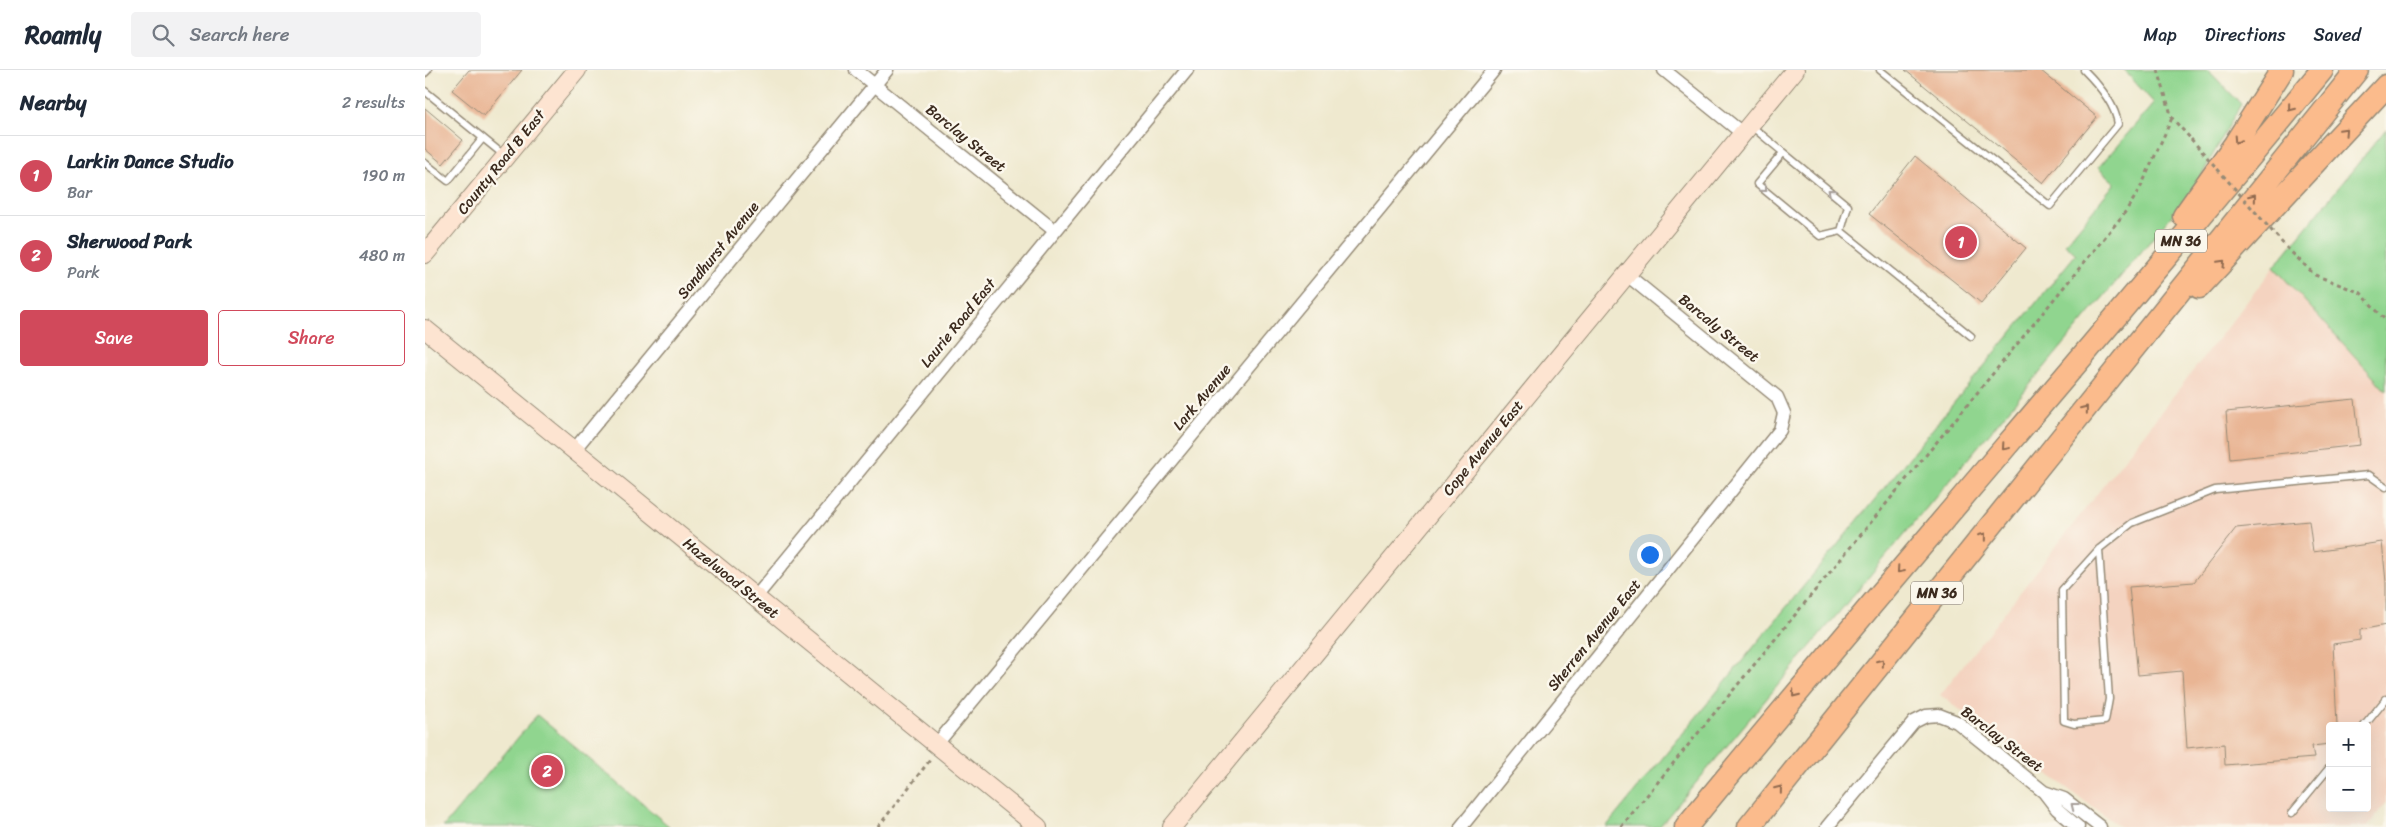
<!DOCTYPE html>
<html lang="en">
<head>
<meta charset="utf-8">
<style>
	body { margin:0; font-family:Sriracha,sans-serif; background:#f2f2f3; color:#1f2937 }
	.controls { position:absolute; right:15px; bottom:15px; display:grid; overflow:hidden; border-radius:5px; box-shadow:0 5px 20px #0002 }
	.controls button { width:45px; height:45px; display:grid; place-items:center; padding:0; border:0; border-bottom:1px solid #e0e1e3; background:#fff; color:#1f2937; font:25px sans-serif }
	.you { position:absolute; left:1224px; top:484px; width:18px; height:18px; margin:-12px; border:4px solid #fff; border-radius:50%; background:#1a73e8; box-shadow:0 0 0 8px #1a73e833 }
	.badge { display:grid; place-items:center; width:32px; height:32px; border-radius:50%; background:#d1495b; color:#fff; font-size:16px; font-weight:700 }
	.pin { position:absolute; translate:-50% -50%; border:2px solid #fff; box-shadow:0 1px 5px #0006 }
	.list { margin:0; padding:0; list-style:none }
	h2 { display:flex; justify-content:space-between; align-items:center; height:65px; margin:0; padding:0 20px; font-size:21px }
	h2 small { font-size:16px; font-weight:400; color:#747a83 }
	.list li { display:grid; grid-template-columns:32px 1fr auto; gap:15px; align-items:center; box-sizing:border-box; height:80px; padding:0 20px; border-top:1px solid #e0e1e3 }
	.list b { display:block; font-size:19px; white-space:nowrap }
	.list p { margin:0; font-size:16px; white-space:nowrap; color:#747a83 }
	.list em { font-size:16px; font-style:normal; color:#747a83 }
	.actions { display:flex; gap:10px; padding:15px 20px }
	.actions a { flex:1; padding:11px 0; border:1px solid #d1495b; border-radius:5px; text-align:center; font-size:18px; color:#d1495b }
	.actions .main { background:#d1495b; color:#fff }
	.icon { flex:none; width:28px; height:28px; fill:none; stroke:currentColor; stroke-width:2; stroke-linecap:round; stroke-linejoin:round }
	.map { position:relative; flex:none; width:1961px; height:757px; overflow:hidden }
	header { display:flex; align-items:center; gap:30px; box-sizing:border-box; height:70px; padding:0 25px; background:#fff; border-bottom:1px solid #e0e1e3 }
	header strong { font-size:24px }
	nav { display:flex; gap:28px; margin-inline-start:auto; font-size:18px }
	.search { width:350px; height:45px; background:#f2f2f3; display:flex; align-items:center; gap:12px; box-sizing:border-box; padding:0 18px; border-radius:5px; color:#747a83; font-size:19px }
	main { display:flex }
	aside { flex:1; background:#fff }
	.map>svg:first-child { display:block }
</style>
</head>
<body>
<header>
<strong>Roamly</strong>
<div class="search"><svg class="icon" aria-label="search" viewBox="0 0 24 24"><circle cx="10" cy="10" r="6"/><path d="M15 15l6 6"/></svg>Search here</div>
<nav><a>Map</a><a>Directions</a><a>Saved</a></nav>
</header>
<main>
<aside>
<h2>Nearby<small>2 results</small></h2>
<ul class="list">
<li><span class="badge">1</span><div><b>Larkin Dance Studio</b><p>Bar</p></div><em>190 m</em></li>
<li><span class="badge">2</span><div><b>Sherwood Park</b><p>Park</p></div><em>480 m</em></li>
</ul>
<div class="actions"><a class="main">Save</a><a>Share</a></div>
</aside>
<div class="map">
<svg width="1961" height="757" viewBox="0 0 1961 757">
	<rect width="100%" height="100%" fill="#fbf7ec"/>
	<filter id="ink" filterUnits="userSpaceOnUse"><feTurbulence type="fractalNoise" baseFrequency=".02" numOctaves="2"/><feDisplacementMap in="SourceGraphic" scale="10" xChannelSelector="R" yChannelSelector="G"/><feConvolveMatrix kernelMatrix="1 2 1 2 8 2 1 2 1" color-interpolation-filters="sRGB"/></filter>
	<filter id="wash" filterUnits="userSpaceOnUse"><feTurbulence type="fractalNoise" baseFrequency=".0096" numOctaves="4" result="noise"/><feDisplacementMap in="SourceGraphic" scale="20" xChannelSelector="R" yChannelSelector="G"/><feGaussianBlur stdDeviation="1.12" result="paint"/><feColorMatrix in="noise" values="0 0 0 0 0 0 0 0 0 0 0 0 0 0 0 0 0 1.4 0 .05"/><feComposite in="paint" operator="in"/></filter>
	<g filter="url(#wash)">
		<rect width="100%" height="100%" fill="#efe9cf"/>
		<path fill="#f4d3c0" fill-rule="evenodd" d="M1849 197 1961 321V732L1942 757H1695L1515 625ZM1905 656H1942V738H1905Z"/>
		<path fill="#90d58f" stroke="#668056" d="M1699 0H1783L1816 34 1769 119 1234 757H1181L1651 184 1640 174 1690 113 1673 98 1729 33Z
			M1961 59V321L1849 197Z
			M112 645 245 757H18Z"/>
		<g id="blocks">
			<path fill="#e9b594" d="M44 0H97L59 46 27 20Z
				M1480 0H1615L1672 47 1618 113Z
				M0 38 38 70 18 94 0 79Z
				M1490 86 1601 178 1556 233 1444 144Z
				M1930 329 1935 375 1805 389 1801 342Z
				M1884 451 1888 482 1957 472 1961 512V555L1935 560V570L1908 574 1912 655H1904L1905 674 1887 676 1889 688 1800 695 1799 674 1762 678 1757 601 1713 605 1704 517 1769 512 1811 458Z"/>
		</g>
	</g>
	<g filter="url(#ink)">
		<use href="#blocks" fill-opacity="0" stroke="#958a76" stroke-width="1"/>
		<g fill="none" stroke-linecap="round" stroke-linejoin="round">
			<defs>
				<path id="lane" d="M1455 0 1625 136 1693 54C1690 34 1673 14 1659 0
					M0 3 3 0
					M0 21 80 86
					M1325 55 1423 136 1416 161
					M1358 83 1332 114 1395 166 1416 161
					M0 93 23 111 58 68
					M1416 161 1546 266
					M1674 479 1684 629 1680 651 1649 654 1639 651 1637 520 1674 479 1707 453 1790 420 1944 405 1961 417
					M1939 656 1961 629
					M1867 743 1905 697"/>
				<path id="street" d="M431 0 630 161
					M1239 0 1317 63
					M149 380 462 0
					M330 528 762 0
					M511 675 1069 0
					M1619 722 1639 729 1675 757
					M1036 757 1355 360 1359 343 1352 327 1201 204
					M1402 757 1489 652 1501 646 1514 645 1532 652 1619 722 1632 739 1653 757"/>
				<path id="secondary" d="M0 184 152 0
					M0 259 613 757
					M747 757 1370 0"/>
				<path id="highway" d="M1759 146 1810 74 1857 0
					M1774 217 1961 16
					M1261 757C1470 502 1688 255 1897 0
					M1324 757 1932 0"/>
			</defs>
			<use href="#lane" stroke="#958a76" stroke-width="9"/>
			<use href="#street" stroke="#958a76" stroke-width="15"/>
			<use href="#secondary" stroke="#958a76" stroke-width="20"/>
			<use href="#highway" stroke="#958a76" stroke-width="25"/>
			<path stroke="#958a76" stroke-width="3" stroke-dasharray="4 4" stroke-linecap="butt" d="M1733 0 1747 48 1766 69
				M1861 177 1890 205 1936 223 1961 251
				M453 757 505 690
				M1196 757 1698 145 1714 121 1747 48"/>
			<use href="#lane" stroke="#fff" stroke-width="6"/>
			<use href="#street" stroke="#fff" stroke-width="12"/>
			<use href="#secondary" stroke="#fde4d1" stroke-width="18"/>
			<use href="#highway" stroke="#fbbb8c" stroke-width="22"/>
			<path stroke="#958a76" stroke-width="3" stroke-dasharray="4 4" stroke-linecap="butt" d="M1766 69 1861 177"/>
		</g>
		<defs><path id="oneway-chevron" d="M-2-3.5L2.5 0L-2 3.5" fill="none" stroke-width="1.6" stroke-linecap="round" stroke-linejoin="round" transform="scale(1.25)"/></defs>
		<g stroke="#916b50">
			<use href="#oneway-chevron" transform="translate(1866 38) rotate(129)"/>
			<use href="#oneway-chevron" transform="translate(1919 61) rotate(-47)"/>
			<use href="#oneway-chevron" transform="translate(1812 70) rotate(123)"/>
			<use href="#oneway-chevron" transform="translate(1828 127) rotate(-51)"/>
			<use href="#oneway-chevron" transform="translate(1797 193) rotate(-47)"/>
			<use href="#oneway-chevron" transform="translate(1660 339) rotate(-51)"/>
			<use href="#oneway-chevron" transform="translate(1580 377) rotate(131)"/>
			<use href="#oneway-chevron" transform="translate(1558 466) rotate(-51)"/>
			<use href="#oneway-chevron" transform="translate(1475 500) rotate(131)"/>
			<use href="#oneway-chevron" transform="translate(1456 592) rotate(-51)"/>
			<use href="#oneway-chevron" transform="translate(1370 624) rotate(129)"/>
			<use href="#oneway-chevron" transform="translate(1354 719) rotate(-51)"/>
		</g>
		<g stroke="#a79f9a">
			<use href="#oneway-chevron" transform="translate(1339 119) rotate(40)"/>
			<use href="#oneway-chevron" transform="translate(1406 122) rotate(-141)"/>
			<use href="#oneway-chevron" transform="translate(1649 736) rotate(-142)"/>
		</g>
	</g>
	<g text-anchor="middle" stroke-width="5" stroke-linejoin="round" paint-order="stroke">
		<g fill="#fbf7ec" stroke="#75685c" stroke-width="1">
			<rect x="1730" y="159.5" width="52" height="23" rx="4"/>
			<rect x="1486" y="511.5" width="52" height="23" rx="4"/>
		</g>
		<g font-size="14" font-weight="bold" fill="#3b2a1e">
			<text x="1756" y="176">MN 36</text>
			<text x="1512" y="528">MN 36</text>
		</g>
		<g font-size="15" fill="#3b2a1e" stroke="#fbf7ec">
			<text transform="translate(541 68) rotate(39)" y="5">Barclay Street</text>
			<text transform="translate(76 92) rotate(-51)" y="5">County Road B East</text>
			<text transform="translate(293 180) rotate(-51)" y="5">Sandhurst Avenue</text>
			<text transform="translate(533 253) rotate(-51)" y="5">Laurie Road East</text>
			<text transform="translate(1294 258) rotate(39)" y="5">Barcaly Street</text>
			<text transform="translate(777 327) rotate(-50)" y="5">Lark Avenue</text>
			<text transform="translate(1058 378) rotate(-51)" y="5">Cope Avenue East</text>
			<text transform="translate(306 508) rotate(39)" y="5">Hazelwood Street</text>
			<text transform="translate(1169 565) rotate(-51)" y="5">Sherren Avenue East</text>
			<text transform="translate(1577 669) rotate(37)" y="5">Barclay Street</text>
		</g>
	</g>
</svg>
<div class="controls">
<button>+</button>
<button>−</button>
</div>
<div class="you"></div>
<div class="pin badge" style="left:1536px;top:172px">1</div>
<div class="pin badge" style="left:122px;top:701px">2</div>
</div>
</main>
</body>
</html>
